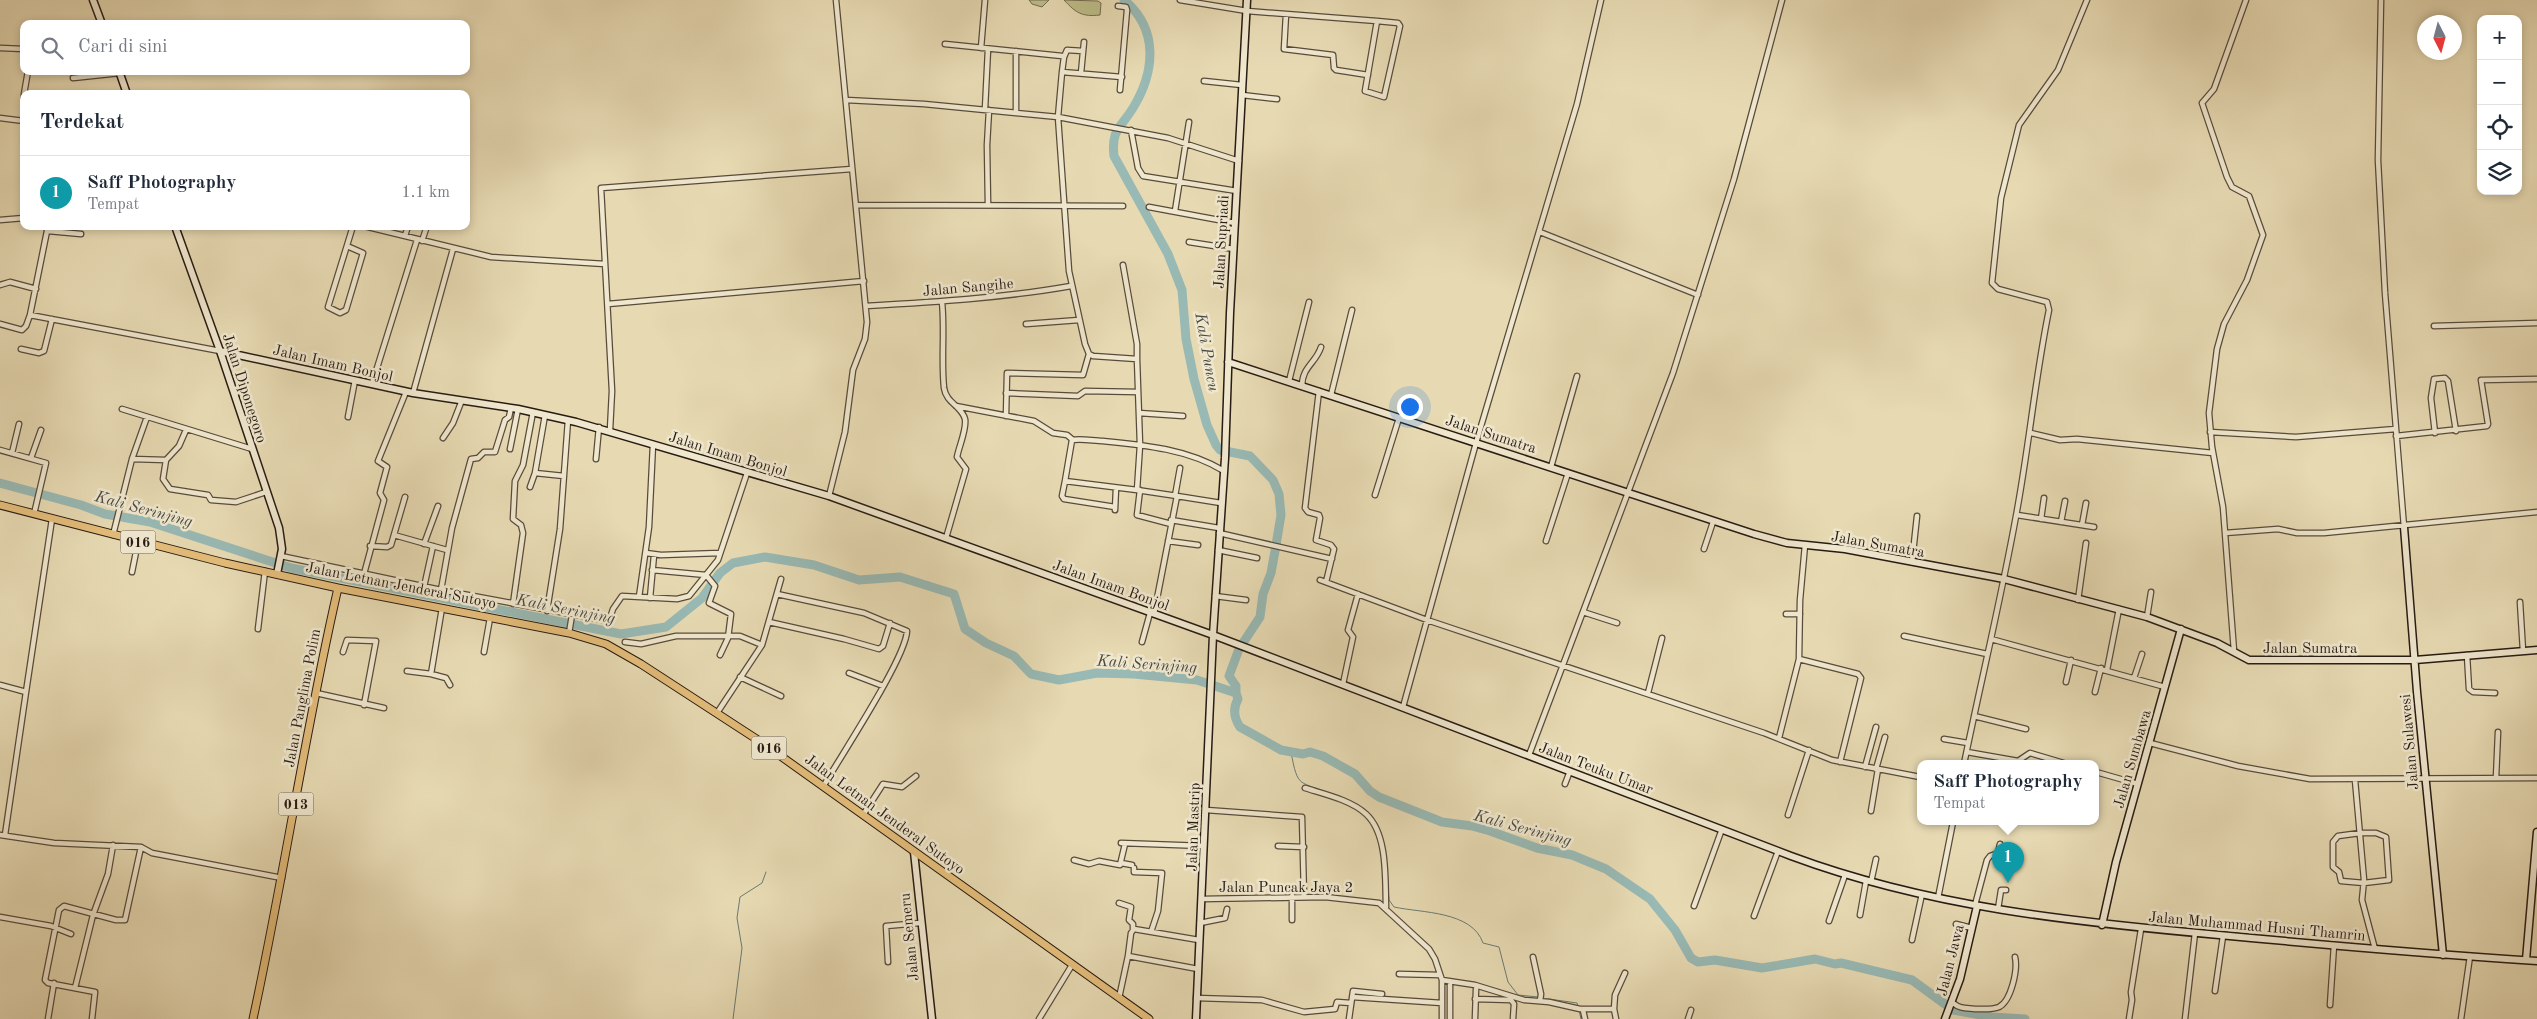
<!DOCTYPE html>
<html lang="id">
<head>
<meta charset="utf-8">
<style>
	body { margin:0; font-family:"Old Standard TT",serif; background:#f6f6f7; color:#1f2937 }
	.controls { position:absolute; right:15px; top:15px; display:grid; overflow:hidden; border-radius:10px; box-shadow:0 2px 8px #0003 }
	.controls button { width:45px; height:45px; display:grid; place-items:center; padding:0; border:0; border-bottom:1px solid #e0e1e3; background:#fff; color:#1f2937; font:25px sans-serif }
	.compass { position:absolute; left:2417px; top:15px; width:45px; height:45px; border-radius:50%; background:#fff; box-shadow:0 2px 8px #0003; rotate:174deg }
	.you { position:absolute; left:1409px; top:406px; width:18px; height:18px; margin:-12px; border:4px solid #fff; border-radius:50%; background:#1a73e8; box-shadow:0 0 0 8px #1a73e833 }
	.badge { display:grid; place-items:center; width:32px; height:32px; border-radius:50%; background:#8f2418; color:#fff; font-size:16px; font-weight:700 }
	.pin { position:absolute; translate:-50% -41px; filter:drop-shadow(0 1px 2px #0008) }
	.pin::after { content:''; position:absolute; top:26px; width:18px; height:15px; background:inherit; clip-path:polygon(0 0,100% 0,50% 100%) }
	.popup { position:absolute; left:1917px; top:760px; width:182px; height:65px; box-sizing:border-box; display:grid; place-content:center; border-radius:10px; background:#fff; filter:drop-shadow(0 1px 4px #0005); font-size:16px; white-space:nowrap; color:#747a83 }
	.popup b { font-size:19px; color:#1f2937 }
	.popup::after { content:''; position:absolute; left:50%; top:100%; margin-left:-10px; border:10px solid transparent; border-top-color:#fff }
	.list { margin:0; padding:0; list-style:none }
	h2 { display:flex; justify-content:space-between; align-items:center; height:65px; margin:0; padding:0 20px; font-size:21px }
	h2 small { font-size:16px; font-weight:400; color:#747a83 }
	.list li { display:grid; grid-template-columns:32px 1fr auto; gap:15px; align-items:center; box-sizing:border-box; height:75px; padding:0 20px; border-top:1px solid #e0e1e3 }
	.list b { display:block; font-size:19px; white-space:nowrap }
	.list p { margin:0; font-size:16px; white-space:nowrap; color:#747a83 }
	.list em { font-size:16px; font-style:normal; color:#747a83 }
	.icon { flex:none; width:28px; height:28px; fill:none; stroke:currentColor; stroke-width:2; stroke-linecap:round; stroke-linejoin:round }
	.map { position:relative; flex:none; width:2537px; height:1019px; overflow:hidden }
	.search { position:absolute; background:#fff; box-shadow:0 2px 8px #0003; left:20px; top:20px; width:450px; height:55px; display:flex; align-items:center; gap:12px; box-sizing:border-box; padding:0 18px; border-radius:10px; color:#747a83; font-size:19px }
	.panel { position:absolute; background:#fff; box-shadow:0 2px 8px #0003; left:20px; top:90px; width:450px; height:140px; border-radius:10px }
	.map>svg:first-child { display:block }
</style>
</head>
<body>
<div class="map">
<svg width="2537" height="1019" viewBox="0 0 2537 1019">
	<rect width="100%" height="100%" fill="#e7dab3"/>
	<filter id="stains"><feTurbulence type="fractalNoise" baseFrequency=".004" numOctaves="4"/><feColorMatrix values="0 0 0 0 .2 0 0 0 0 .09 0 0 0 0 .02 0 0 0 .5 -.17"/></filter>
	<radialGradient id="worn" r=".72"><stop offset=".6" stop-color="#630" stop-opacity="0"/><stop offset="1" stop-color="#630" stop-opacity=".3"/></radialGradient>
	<path fill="#bdbd88" stroke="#726c4e" d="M1029 0H1049L1042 7 1032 4Z
		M1064 0 1098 1 1101 3 1100 15C1082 17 1076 13 1064 0Z"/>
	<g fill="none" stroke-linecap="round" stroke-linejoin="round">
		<path stroke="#6b7a74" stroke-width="1" d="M1291 752C1298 790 1299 780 1331 794
			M1358 805C1375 816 1383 831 1385 851
			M1387 872 1389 900 1394 907C1422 913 1472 911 1483 943L1499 947 1508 982 1518 995 1538 997
			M1542 998 1577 1003 1578 1006
			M1579 1010 1581 1019
			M733 1019 742 948 737 918 740 897 762 883 766 872"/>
		<path stroke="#98b9b4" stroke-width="9" d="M1124 0C1159 29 1155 72 1133 108 1120 129 1111 130 1114 156L1168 254 1182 290 1186 339 1194 379 1207 425 1216 445 1220 450 1250 456 1273 480 1279 494 1281 515 1275 551 1271 573 1263 594 1260 617 1239 649 1229 676 1236 686V693
			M0 483 81 505 105 514 150 522 291 568 621 634 666 627 702 598 720 573 733 563 765 557 814 565 859 580 900 577 954 594 965 629 986 643 1014 656 1031 674 1059 680 1097 673 1134 674 1197 680 1236 693 1238 699C1233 708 1234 718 1240 727L1281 750 1303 754 1310 752 1323 756 1355 774 1370 791 1379 797 1442 822 1472 826 1490 831 1537 848 1572 855 1606 869 1650 899 1675 930 1691 958 1698 962 1715 960 1762 968 1815 959 1835 964 1841 963 1912 980 1953 1010 1992 1017 2025 1019"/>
		<defs>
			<path id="street" d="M1180 0 1247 11 1377 21 1365 91 1384 97 1400 26 1398 23 1377 21
				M2381 0 2378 160 2385 293 2404 527
				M1118 6 1126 7 1127 10 1120 90
				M1286 14 1284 49 1333 55 1334 68 1336 70 1368 75
				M945 44 1062 56 1064 57 1062 72 1122 77
				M0 48 24 49
				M981 48 985 0
				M1064 57 1067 50 1083 51
				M1062 72 1058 117 1168 138 1239 161
				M1081 73 1084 42
				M73 78 120 73
				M1204 81 1242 85
				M24 94 28 71
				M24 94V112
				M1242 95 1277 99
				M846 100 924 104 1058 117 1069 271 1085 344 1089 354 1093 356 1137 359 1140 445 1137 490 1177 496 1154 614
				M985 109 988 49
				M1016 112V51
				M0 118 24 121
				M1131 130 1138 168 1143 176 1237 191
				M856 205 1123 206
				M988 205 987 145 989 110
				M1149 207 1235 223
				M1175 211 1189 122
				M0 220 24 218
				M48 226 30 315 220 351
				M364 226 491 257 605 264
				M48 231 81 234
				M1540 232 1698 295
				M405 236 408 226
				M422 241 427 226
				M1189 242 1234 249
				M347 246 363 253 346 310 340 313 328 307 353 226
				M1123 265 1137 344V359
				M0 285 10 282 36 289
				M942 302C945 331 941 359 944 388 946 403 962 406 965 419 967 429 959 446 957 457L966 469 946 538
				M608 304 864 281
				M866 306C935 302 1003 298 1071 286
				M0 324 22 330 26 326 30 315
				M1026 324 1079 320
				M2434 326 2537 323
				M21 349 39 353 44 351 52 319
				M1289 381 1309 302
				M372 384 417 240
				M1302 386C1302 367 1316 363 1321 347
				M1319 391 1305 508 1308 512 1319 515 1320 518 1316 540 1331 545 1334 549 1326 582
				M413 393 453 249
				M1006 393 1078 396 1085 391 1138 392
				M1331 395 1352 310
				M956 406 1034 421 1053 433 1067 435 1073 440
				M122 409 252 449
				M1139 413 1183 416
				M1006 416 1007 373 1083 375 1089 354
				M348 417 355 380
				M610 430 612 391 601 188 852 169
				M2210 432 2296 437 2396 429
				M2031 433 2060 440 2077 439 2213 453
				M2435 433 2431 398 2434 379 2445 378 2448 381 2456 431
				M2396 436 2487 426 2488 424 2481 380 2537 379
				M443 438 453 423 462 400
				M510 449 518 409
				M0 450 46 463 34 514
				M12 453 19 424
				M31 458 41 430
				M132 459 166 460 179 446 186 430
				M596 459 599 427
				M166 460 163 479 170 489 208 495 211 500 236 502 266 492
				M1551 467 1577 376
				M535 473 545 415
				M1065 481 1062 496 1064 499 1115 507
				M530 487 535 473 564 476
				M1137 490 1065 481 1072 440C1081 438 1094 441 1103 441 1144 445 1188 449 1224 471
				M1140 490 1137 515 1171 524
				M1375 495 1399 418
				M829 496 845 432 853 370 865 339 867 322 836 0
				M1175 496 1180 468
				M1177 496 1221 503
				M1115 510 1116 488
				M2017 515 2094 527
				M2041 519 2044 498
				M1171 520 1219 528
				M2061 522 2065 501
				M2082 525 2086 503
				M1219 533 1332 559
				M2225 533 2278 529 2297 533H2324L2537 512
				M113 535 132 459 147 417
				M394 535 447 550
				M1168 541 1198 545
				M1546 541 1568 473
				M424 544 438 506
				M370 546 387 547 391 545 405 497
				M1704 549 1713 522
				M1218 550 1257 558
				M646 553 661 555 720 553
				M281 556 441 590 609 621 613 609 622 596 677 599 689 596 718 560 747 473
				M1912 562 1917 516
				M652 570 706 575 715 586 709 603 731 614 728 638 720 655
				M132 572 138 542
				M364 574 384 500 380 493 387 467 378 461 406 392
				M1320 580 1427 620 1764 733 1832 760 1920 777
				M424 587 433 546
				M441 590 452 528 471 459 478 458 484 452H495L505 420 509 417 511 408
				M777 594 864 613 907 631C906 658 840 757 823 787
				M1215 596 1246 600
				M639 597 649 527 653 444
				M650 598 654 555
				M2078 600 2086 543
				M2520 602 2523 651
				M513 604 523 533 521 525 513 519 515 481 523 465 533 412
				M547 611 560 529 568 420
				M1583 612 1617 623
				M1786 614H1800
				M2147 617 2151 592
				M769 622 844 639 879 649 883 646 890 623
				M258 629 265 571
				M569 633 572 615
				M1904 636 1987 654
				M1991 639 2165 687
				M625 642 641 644 676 636H740L762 645
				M1142 642 1150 613
				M2234 651 2223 507 2212 447 2209 413 2217 349 2224 324 2247 280 2263 235 2249 196 2232 187 2227 177 2202 103 2214 89 2246 0
				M343 652 347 640 376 641 364 705
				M484 652 490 618
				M2467 655 2469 689 2473 692 2495 693
				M1799 659 1858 674 1861 678 1840 762
				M2107 670 2119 609
				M407 671 431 674 442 608
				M849 673 883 686
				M431 674 446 678 450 685
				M740 677 781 696
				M2134 678 2142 654
				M2066 682 2071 660
				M1343 684 1353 637 1348 630 1358 594
				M0 685 26 692 5 835
				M26 692 52 519
				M2095 692 2101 668
				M316 693 384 708
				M1648 693 1662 638
				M1403 707 1476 443 1577 104 1601 0
				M717 713 762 645 781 579
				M1974 716 2026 729
				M1779 738 1799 659 1800 600 1805 545
				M1944 739 1968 743
				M2150 743 2238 766 2310 779 2537 778
				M1967 752 2018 761 2030 753 2067 764
				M1529 755 1673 373 1734 179 1782 0
				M1964 764C1981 681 2001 599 2016 516 2029 447 2035 378 2049 310L2047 302 1998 289 1992 283 2001 198 2019 125 2058 70 2087 0
				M1865 767 1876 727
				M1876 769 1885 737
				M2096 772 2138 784
				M2496 778 2498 732
				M2355 780 2364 880 2362 900 2375 949
				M1565 784 1570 771
				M1305 788C1324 794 1351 800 1366 814 1388 834 1385 879 1386 907
				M1206 810 1302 817 1304 896
				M1871 811 1878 769
				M863 815 883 784 902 787 916 776
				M1788 815 1809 750
				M2360 833H2376L2386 837 2389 880 2364 883 2341 881 2339 872 2333 867V842L2338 836Z
				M0 835 54 843 141 847 152 853 282 878
				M1121 843 1204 846
				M1278 846 1304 847
				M1074 860 1089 864 1099 861 1120 865 1125 844
				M1121 863 1132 865
				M1134 868V872L1162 873 1158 911 1151 932
				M1871 882 1876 859
				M1938 898 1953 822
				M1202 899 1325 897 1379 903 1429 949 1435 959 1442 980V1019
				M1119 903 1131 907 1129 920 1133 924V930
				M1975 905 1987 860 1990 856 1998 853 2000 844
				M1694 906 1722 829
				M1998 909 2001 890H2006
				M1860 915 1866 881
				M1754 916 1778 851
				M0 917 51 926 71 934
				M1292 920V896
				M1829 921 1845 875
				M1200 923 1225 918 1227 909
				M1956 924 1972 928
				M1912 940 1922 894
				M1128 956 1131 933 1134 929 1199 940
				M1533 957 1541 994 1540 1001
				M888 962 886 926 920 923
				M1399 974 1440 975
				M1442 980 1475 985 1524 1000 1549 1002 1580 1009H1614L1616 1019
				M75 988 93 915 108 874 113 845
				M2215 991 2223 936
				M1352 997 1442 1003
				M1119 998 1128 956 1198 969
				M1196 998 1262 1000 1304 1012 1335 1009 1337 1002 1351 1003
				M1475 999 1511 1000 1514 1004 1513 1019
				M1953 1003C1960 1009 1966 1008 1975 1009 1982 1009 1992 1010 1999 1007 2011 1001 2018 970 2015 957
				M2330 1005 2334 945
				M1614 1009 1615 995 1625 973
				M1583 1010 1585 1019
				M48 1019 54 983
				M92 1019 95 992 48 983 45 980 59 910 64 906 116 920H125L141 847
				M1039 1019 1072 965
				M1349 1019 1353 991 1382 994
				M1450 1019V985
				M1475 1019 1476 989
				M1688 1019 1691 1010
				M2129 1019 2132 1000 2131 992 2141 929
				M2185 1019 2195 933
				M2461 1019 2470 956"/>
			<path id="secondary" d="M93 0 102 24
				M119 71 127 94
				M175 226 220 351 279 528 282 549 277 574
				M220 351 413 393 518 409 576 422 829 496 1213 635 1791 856C1928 907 2074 922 2219 935 2325 945 2431 954 2537 961
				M1228 362 1754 534 1787 543 1845 549 2004 579 2147 617 2217 643 2249 660H2415L2537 650
				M2404 527 2417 692 2443 955
				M914 852 932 1019
				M2102 925 2116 862 2181 629
				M2526 960 2537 832
				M1196 1019 1213 635 1225 458 1230 313 1247 0
				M1945 1019 1960 979 1977 906"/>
			<path id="primary" d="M0 505 225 563 338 588 569 633 606 644 641 664 761 742 1149 1019
				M253 1019C284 876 305 731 338 588"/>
		</defs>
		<use href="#street" stroke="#584b3b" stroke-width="7"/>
		<use href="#secondary" stroke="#281b13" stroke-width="9"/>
		<use href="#primary" stroke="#281b13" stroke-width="9"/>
		<use href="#street" stroke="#efe7ce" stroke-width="4.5"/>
		<use href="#secondary" stroke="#efe7ce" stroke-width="6"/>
		<use href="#primary" stroke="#e4bd7a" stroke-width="7"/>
	</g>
	<g text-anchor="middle" stroke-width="5" stroke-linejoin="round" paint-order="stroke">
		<g fill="#efe7ce" stroke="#64584b" stroke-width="1">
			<rect x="120.5" y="530.5" width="35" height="23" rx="4"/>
			<rect x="751.5" y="736.5" width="35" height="23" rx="4"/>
			<rect x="278.5" y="792.5" width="35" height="23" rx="4"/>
		</g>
		<g font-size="14" font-weight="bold" fill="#281b13">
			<text x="138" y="547">016</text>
			<text x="769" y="753">016</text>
			<text x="296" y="809">013</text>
		</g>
		<g font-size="15" fill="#281b13" stroke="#efe7ce">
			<text transform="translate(1221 242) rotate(-87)" y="5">Jalan Supriadi</text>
			<text transform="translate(968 287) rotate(-5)" y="5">Jalan Sangihe</text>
			<text transform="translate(333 363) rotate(13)" y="5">Jalan Imam Bonjol</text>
			<text transform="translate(245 388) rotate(72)" y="5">Jalan Diponegoro</text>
			<text transform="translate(1491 434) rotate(18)" y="5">Jalan Sumatra</text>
			<text transform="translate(728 454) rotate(17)" y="5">Jalan Imam Bonjol</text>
			<text transform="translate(1878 544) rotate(10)" y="5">Jalan Sumatra</text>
			<text transform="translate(401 585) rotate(11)" y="5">Jalan Letnan Jenderal Sutoyo</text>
			<text transform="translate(1111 585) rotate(20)" y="5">Jalan Imam Bonjol</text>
			<text x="2310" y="653">Jalan Sumatra</text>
			<text transform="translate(302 698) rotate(-79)" y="5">Jalan Panglima Polim</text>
			<text transform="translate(2409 742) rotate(-95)" y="5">Jalan Sulawesi</text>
			<text transform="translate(2132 759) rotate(-74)" y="5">Jalan Sumbawa</text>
			<text transform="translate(1596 768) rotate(21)" y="5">Jalan Teuku Umar</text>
			<text transform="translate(885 814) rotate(36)" y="5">Jalan Letnan Jenderal Sutoyo</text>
			<text transform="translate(1193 827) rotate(-88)" y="5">Jalan Mastrip</text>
			<text x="1286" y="892">Jalan Puncak Jaya 2</text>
			<text transform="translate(2257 926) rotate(5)" y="5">Jalan Muhammad Husni Thamrin</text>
			<text transform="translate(909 937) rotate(-96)" y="5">Jalan Semeru</text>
			<text transform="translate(1950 960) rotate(-76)" y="5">Jalan Jawa</text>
		</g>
		<g font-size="16" font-style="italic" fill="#4a4a43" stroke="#efe7ce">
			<text transform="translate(1208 352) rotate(80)" y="6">Kali Puncu</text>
			<text transform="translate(144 508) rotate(15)" y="6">Kali Serinjing</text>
			<text transform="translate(566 608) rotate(11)" y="6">Kali Serinjing</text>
			<text transform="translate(1147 663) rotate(4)" y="6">Kali Serinjing</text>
			<text transform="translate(1523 827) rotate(15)" y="6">Kali Serinjing</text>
		</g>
	</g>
	<rect width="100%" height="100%" filter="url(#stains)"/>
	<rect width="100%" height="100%" fill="url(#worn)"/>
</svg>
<div class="controls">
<button>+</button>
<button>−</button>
<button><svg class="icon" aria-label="locate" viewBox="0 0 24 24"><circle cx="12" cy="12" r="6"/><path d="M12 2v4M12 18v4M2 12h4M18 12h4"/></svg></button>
<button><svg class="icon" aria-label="layers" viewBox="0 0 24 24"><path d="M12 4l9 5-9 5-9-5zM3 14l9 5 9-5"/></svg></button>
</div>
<svg class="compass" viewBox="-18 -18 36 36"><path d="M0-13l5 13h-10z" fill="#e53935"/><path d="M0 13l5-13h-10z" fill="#747a83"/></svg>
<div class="you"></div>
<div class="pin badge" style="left:2008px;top:883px;background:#0f9aa8">1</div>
<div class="popup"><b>Saff Photography</b>Tempat</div>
<div class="search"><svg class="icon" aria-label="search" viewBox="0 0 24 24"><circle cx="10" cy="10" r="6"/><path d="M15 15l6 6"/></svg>Cari di sini</div>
<section class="panel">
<h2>Terdekat<small></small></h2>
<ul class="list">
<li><span class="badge" style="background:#0f9aa8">1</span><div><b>Saff Photography</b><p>Tempat</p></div><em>1.1 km</em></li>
</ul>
</section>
</div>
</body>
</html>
